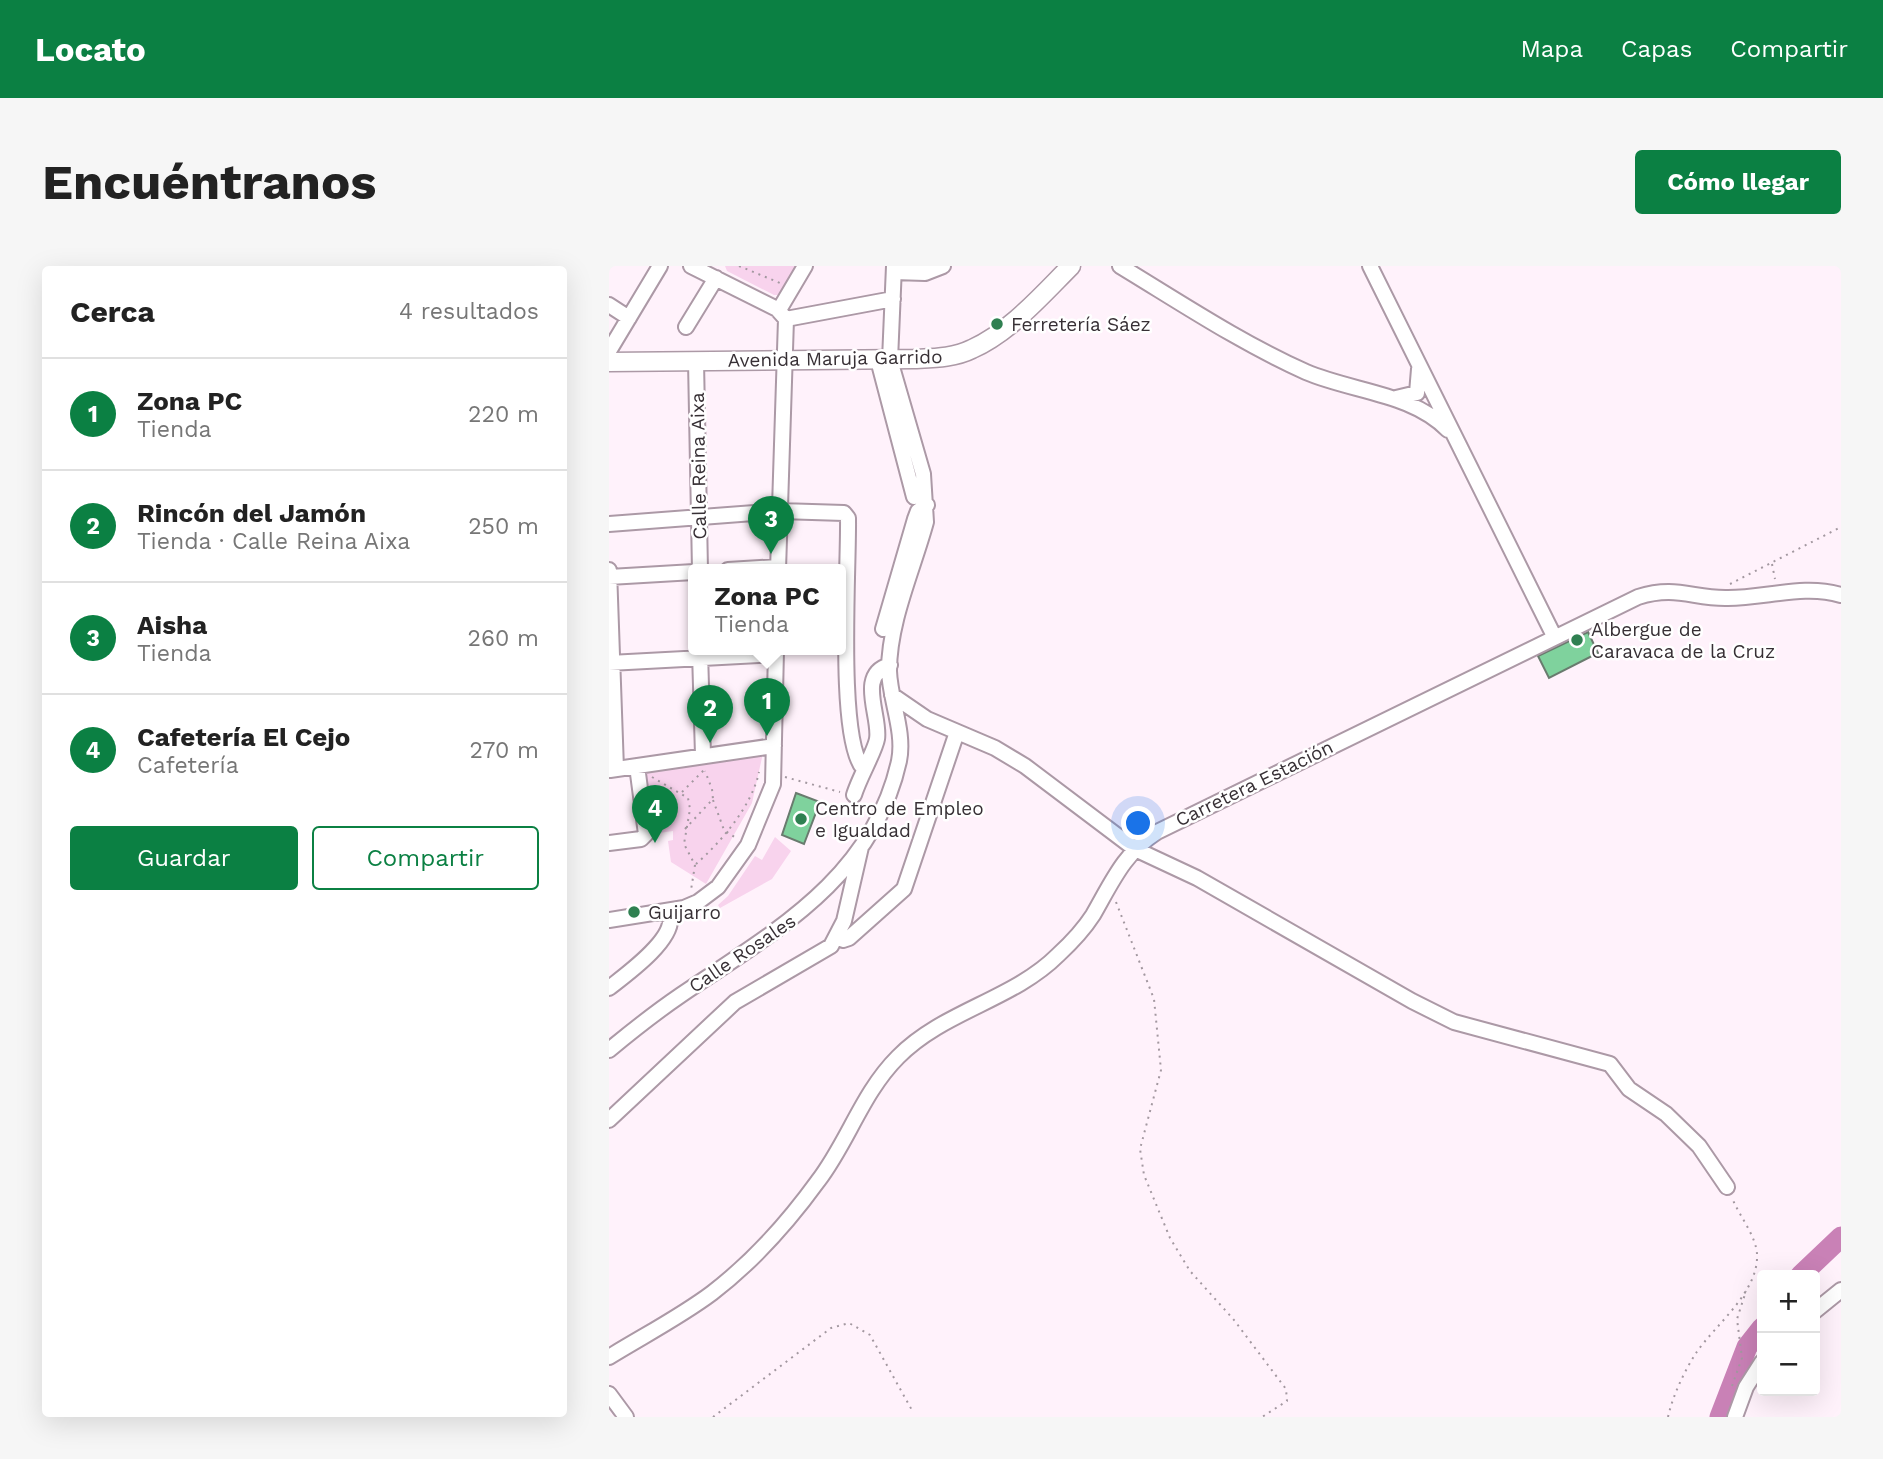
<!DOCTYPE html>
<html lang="es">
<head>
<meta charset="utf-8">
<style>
	body { margin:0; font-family:"Work Sans",sans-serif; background:#f6f6f6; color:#222 }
	.controls { position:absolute; right:21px; bottom:21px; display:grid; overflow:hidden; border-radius:7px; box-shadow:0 7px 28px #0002 }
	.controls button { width:63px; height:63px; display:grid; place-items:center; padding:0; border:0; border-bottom:2px solid #e0e0e0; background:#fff; color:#222; font:35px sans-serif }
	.you { position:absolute; left:530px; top:558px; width:24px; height:24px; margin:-18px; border:5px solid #fff; border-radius:50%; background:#1a73e8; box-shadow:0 0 0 10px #1a73e833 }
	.badge { display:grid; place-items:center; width:46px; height:46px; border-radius:50%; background:#0b8043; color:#fff; font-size:23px; font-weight:700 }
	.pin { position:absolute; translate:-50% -58px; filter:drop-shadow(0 2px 4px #0008) }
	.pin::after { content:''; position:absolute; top:37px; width:24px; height:21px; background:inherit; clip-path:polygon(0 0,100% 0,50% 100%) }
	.popup { position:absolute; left:79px; top:298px; width:158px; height:91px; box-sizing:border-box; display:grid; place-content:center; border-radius:7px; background:#fff; filter:drop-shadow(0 2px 5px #0005); font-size:23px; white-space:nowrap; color:#767676 }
	.popup b { font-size:26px; color:#222 }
	.popup::after { content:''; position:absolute; left:50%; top:100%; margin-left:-14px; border:14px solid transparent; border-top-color:#fff }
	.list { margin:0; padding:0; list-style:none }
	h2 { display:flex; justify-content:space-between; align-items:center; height:91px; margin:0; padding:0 28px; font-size:30px }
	h2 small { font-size:23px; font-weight:400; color:#767676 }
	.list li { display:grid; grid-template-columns:46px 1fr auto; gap:21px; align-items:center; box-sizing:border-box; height:112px; padding:0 28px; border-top:2px solid #e0e0e0 }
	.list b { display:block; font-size:26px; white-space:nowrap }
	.list p { margin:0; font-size:23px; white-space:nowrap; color:#767676 }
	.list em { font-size:23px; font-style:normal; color:#767676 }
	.actions { display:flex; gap:14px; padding:21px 28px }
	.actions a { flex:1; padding:16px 0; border:2px solid #0b8043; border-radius:7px; text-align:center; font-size:24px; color:#0b8043 }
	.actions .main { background:#0b8043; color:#fff }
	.map { position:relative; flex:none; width:1232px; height:1151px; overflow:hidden; border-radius:7px }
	header { display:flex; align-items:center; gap:42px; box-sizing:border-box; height:98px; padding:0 35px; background:#0b8043; color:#fff }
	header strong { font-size:33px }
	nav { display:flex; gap:38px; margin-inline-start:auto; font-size:24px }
	.intro { display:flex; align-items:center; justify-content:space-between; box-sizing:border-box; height:168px; padding:0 42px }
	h1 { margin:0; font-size:49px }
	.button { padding:18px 32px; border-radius:7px; background:#0b8043; color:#fff; font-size:24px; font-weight:700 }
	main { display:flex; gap:42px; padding:0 42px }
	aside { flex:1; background:#fff; border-radius:7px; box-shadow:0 7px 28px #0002 }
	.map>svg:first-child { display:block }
</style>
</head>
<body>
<header>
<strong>Locato</strong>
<nav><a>Mapa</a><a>Capas</a><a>Compartir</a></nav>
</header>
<div class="intro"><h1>Encuéntranos</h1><a class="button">Cómo llegar</a></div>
<main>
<aside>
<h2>Cerca<small>4 resultados</small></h2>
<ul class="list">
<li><span class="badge">1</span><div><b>Zona PC</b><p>Tienda</p></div><em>220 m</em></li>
<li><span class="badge">2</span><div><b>Rincón del Jamón</b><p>Tienda · Calle Reina Aixa</p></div><em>250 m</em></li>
<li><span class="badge">3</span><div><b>Aisha</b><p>Tienda</p></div><em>260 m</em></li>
<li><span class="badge">4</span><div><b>Cafetería El Cejo</b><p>Cafetería</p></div><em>270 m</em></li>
</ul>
<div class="actions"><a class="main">Guardar</a><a>Compartir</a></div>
</aside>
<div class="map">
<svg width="1232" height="1151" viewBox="0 0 1232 1151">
	<rect width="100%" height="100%" fill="#fff2fb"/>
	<path fill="#f8d3ed" d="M116 0H192L172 29H165L118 5Z
		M154 487 143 537 97 618 62 596 59 575 64 574V565L43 568 34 505Z
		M166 571 182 585 163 613 111 642 109 639 119 630 146 590 153 594Z"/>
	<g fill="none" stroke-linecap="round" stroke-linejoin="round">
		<path stroke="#c981b6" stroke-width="21" d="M1192 1009 1232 971
			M1111 1151 1138 1081 1153 1062"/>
	</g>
	<path fill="#7fd29d" stroke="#697b6e" stroke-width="2" d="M979 366 989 387 940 412 929 390Z
		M187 527 211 536 195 578 173 569Z"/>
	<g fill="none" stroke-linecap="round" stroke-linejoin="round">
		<defs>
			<path id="minor" d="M82 0 168 43 177 53 169 304
				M511 0C572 37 632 77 697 106 744 126 803 127 839 164
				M761 0 945 370
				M285 6 316 7 334 0
				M0 39 20 52
				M170 44 196 0
				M177 53 284 33
				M77 61 107 12
				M0 85 51 0
				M269 94 305 231
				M87 95 91 304
				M787 132 808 127 810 103
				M0 258 171 245 235 247 239 252C240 299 228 472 254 502
				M0 304 7 503
				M119 304 169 301
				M0 311 85 306
				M274 363 306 253 309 245 318 239
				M91 386 94 489
				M0 397 167 388
				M283 429 318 453 386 482 416 500 526 583 588 612 803 735 845 756 1001 798 1020 823 1057 848 1090 880 1118 921
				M1 504 165 480
				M245 529C250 512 266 485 268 473 272 451 247 408 281 399
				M0 577 32 573 37 568 28 500
				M0 654 75 642 89 636 109 621 139 579 164 518 167 384
				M230 669 234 674 240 672 295 623 348 466
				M0 722C18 708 65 674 61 651L52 646
				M0 784C23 765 47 746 72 729 163 667 264 613 290 495 296 466 281 434 280 405 280 355 304 304 317 256L314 208 281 94 285 0
				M0 854 126 736 222 680 235 655 252 581
				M1206 1045 1232 1024
				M0 1091C34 1070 71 1051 103 1027 142 997 180 955 209 915 239 876 253 827 289 791 334 745 404 734 449 689 462 677 475 663 484 649 503 616 515 587 548 566L1029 331C1068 319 1084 333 1119 332 1157 332 1195 318 1232 329
				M0 1128 17 1151
				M1126 1151 1137 1121 1153 1096"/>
			<path id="major" d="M0 96 305 93C324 92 345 92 363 83 401 66 433 29 462 0"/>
		</defs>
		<use href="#minor" stroke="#ac99a6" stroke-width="18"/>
		<use href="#major" stroke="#ac99a6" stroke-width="21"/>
		<path stroke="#a398a0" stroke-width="2" stroke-dasharray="2 5" stroke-linecap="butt" d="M130 0 171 17
			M1163 298 1166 313
			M1121 318 1232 261
			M43 511 79 532 81 543 75 578 86 599 82 624
			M176 511 231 526
			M73 526 96 503
			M104 534 115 564 127 572
			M76 563 104 533 103 523 96 505
			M87 598C112 576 143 540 150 506
			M507 636 545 733 552 804 531 883 535 909 561 972 581 1005 625 1054 677 1123 678 1135 653 1151
			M1123 1120 1133 1092 1128 1053 1137 1025
			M104 1151 222 1062 240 1057 261 1069 304 1146
			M1059 1151C1064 1129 1075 1106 1087 1087 1106 1059 1150 1026 1148 988 1147 970 1131 951 1124 934"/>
		<use href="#minor" stroke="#fff" stroke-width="14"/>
		<use href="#major" stroke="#fff" stroke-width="18"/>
	</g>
	<g fill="#2f8051" stroke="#fff" stroke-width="2.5">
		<circle cx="388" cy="58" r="7"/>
		<circle cx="968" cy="374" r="7"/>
		<circle cx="192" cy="553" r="7"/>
		<circle cx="25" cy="646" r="7"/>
	</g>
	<g text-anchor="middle" stroke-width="5" stroke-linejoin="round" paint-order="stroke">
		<g font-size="19" fill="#373035" stroke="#fff" text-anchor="start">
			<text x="402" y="65">Ferretería Sáez</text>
			<text x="982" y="370">Albergue de<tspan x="982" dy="22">Caravaca de la Cruz</tspan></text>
			<text x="206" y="549">Centro de Empleo<tspan x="206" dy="22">e Igualdad</tspan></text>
			<text x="39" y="653">Guijarro</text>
		</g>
		<g font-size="19" fill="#373035" stroke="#fff">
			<text transform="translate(226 92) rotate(-1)" y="7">Avenida Maruja Garrido</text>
			<text transform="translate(89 200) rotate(-91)" y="7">Calle Reina Aixa</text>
			<text transform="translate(645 517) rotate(-26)" y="7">Carretera Estación</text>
			<text transform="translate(133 687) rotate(-34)" y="7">Calle Rosales</text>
		</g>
	</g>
</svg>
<div class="controls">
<button>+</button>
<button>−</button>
</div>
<div class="you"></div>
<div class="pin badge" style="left:158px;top:470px">1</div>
<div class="popup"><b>Zona PC</b>Tienda</div>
<div class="pin badge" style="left:101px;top:477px">2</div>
<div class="pin badge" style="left:162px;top:288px">3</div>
<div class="pin badge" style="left:46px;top:577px">4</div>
</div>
</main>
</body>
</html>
